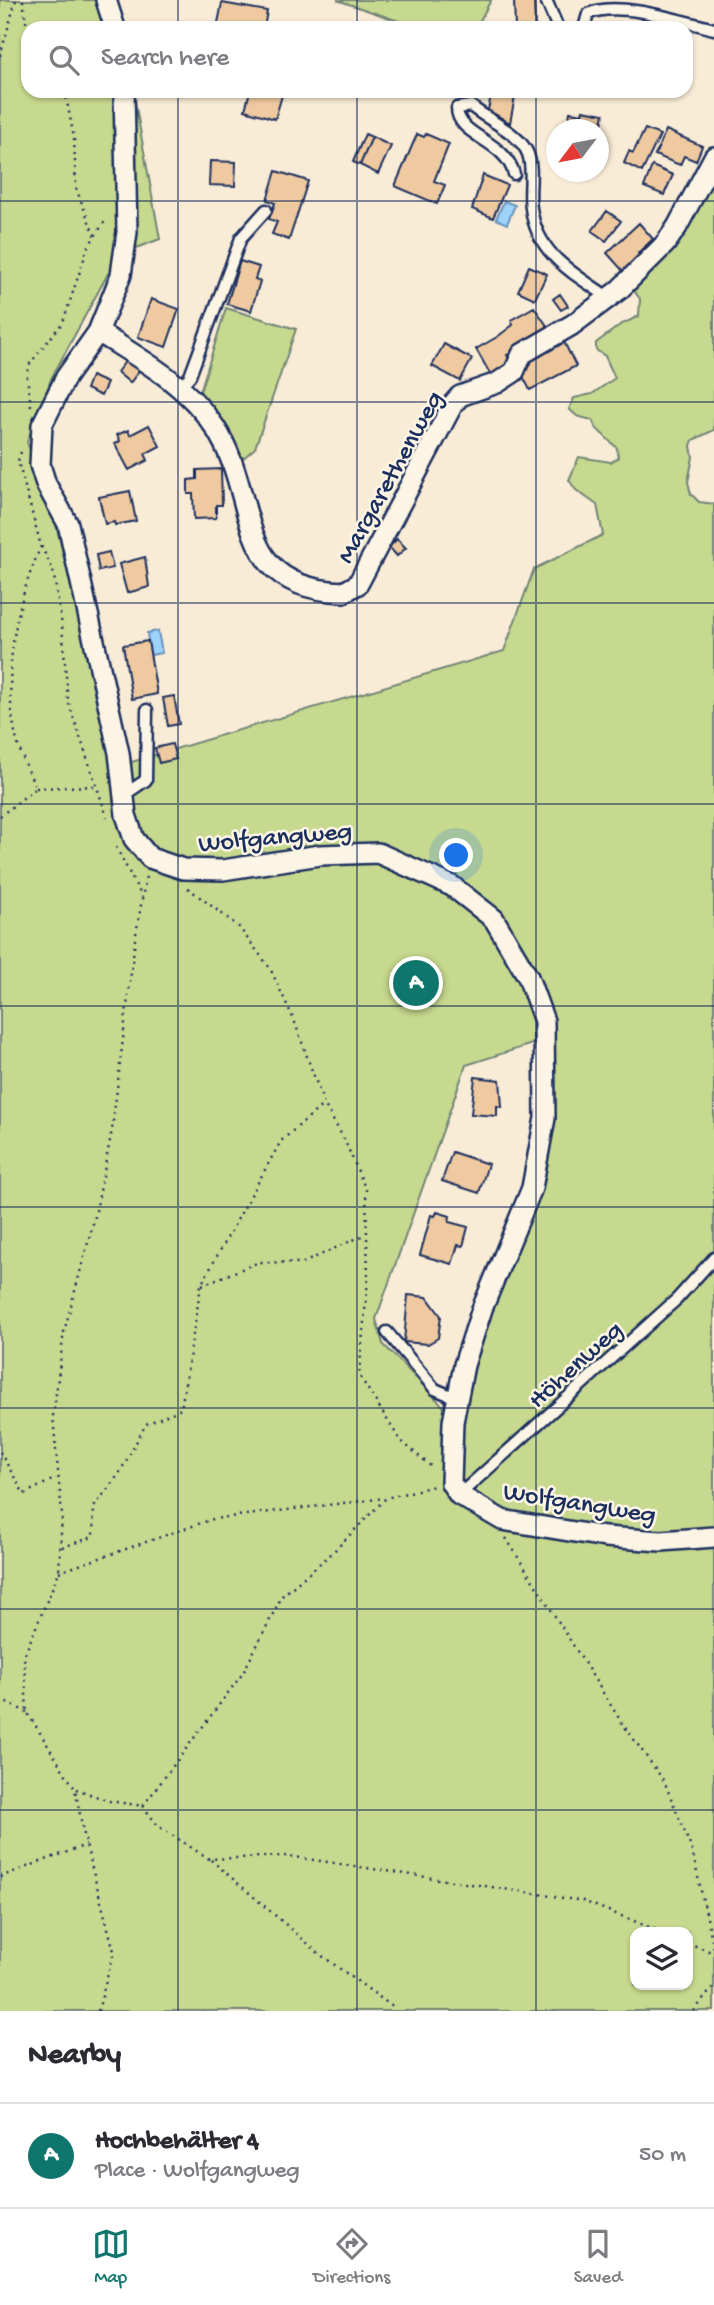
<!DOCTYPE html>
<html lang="en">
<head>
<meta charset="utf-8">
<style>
	body { margin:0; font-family:"Gochi Hand",sans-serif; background:#f2f2f3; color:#2b2b33 }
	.controls { position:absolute; right:21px; bottom:21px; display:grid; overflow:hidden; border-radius:14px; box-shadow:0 2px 5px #0004 }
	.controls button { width:63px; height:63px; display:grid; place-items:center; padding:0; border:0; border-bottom:2px solid #e1e1e2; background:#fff; color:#2b2b33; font:35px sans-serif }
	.compass { position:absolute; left:546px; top:119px; width:63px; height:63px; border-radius:50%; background:#fff; box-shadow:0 2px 5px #0004; rotate:238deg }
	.you { position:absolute; left:457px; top:856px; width:24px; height:24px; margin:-18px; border:5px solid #fff; border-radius:50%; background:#1a73e8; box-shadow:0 0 0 10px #1a73e833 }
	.badge { display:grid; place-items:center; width:46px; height:46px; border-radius:50%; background:#0f766e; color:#fff; font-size:23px; font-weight:700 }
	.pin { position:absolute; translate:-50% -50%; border:4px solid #fff; box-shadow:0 2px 7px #0006 }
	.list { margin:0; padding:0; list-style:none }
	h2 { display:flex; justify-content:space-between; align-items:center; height:91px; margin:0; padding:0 28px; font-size:30px }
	h2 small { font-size:23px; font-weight:400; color:#7c7c81 }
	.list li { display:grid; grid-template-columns:46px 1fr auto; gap:21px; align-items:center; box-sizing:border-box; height:105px; padding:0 28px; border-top:2px solid #e1e1e2 }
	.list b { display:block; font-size:26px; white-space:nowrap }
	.list p { margin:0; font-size:23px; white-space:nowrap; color:#7c7c81 }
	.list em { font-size:23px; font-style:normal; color:#7c7c81 }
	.icon { flex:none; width:38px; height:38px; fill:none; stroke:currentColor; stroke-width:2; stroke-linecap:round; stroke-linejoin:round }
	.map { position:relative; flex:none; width:714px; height:2011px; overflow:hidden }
	.search { position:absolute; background:#fff; box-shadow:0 2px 5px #0004; left:21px; right:21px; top:21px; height:77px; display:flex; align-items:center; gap:18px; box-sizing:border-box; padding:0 24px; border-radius:21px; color:#7c7c81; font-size:26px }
	.sheet { height:196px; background:#fff }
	nav { display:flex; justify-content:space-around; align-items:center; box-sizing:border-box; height:98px; border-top:2px solid #e1e1e2; background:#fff; font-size:19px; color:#7c7c81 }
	nav a { display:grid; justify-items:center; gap:4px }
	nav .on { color:#0f766e }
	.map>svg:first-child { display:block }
</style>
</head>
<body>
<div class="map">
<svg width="714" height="2011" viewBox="0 0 714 2011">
	<rect width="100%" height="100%" fill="#f9ecd7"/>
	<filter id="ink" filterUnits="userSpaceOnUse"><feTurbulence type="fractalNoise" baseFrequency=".0143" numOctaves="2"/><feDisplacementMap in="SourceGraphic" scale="14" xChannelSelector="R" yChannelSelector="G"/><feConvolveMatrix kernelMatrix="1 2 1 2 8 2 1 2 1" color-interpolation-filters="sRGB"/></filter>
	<g filter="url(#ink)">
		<path fill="#c7d98e" stroke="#718476" stroke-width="2" fill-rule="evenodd" d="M0 0H117L122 28H28V91H133L160 239 118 255 52 377 27 442 56 525 115 767 504 651 534 569 603 535 597 505 576 490 569 480 579 457 611 462 618 458 617 448 596 428 592 420 577 416 569 409 574 398 592 394 615 378 605 356 596 350V343L620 325 639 316 640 299 627 281 665 244 714 157V430L693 440 691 446 693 457 688 482 691 494 699 502 714 504V2011H0ZM551 1038 526 1223 471 1358 454 1476 441 1467 447 1410 383 1344 376 1319 466 1065ZM635 1932H688V1985H635Z
			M337 0H491L476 28H419Z
			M226 308 296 329 255 448 239 462 199 395Z"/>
		<path fill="#9dd2fb" stroke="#6991bc" stroke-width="2" d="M504 201 515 205 507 224 496 219Z
			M158 631 162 653 150 655 147 633Z"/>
		<path fill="#efcaa0" stroke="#1b2f5e" stroke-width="2" d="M514 0H534L535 28H515Z
			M222 3 267 11 264 28H217Z
			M250 91 283 92 275 119 245 110Z
			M492 91H516L510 123 488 110Z
			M583 110 604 114 598 144V130H567L570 112 582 114Z
			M645 129 660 135 642 172 624 163 629 151 633 153Z
			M666 130 702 146 696 161 684 156 680 165 655 155Z
			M365 134 372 137 360 165 353 162Z
			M417 134 424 137 426 134 449 144 434 181 445 185 437 204 395 186Z
			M372 137 391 146 378 174 360 165Z
			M210 161 236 162 235 186 209 185Z
			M652 166 673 175 664 195 644 187Z
			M276 171 308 181 289 240 272 234 277 222 269 219 275 203 267 200Z
			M483 175 507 185 493 218 472 209Z
			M607 211 621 221 606 241 592 231Z
			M639 223 653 239 638 253 642 257 623 271 607 253Z
			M240 261 259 267 255 279 260 281 251 311 227 304Z
			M529 266 547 274 535 299 518 291Z
			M560 294 568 306 561 310 553 299Z
			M151 299 179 309 166 347 138 337Z
			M534 307 550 330 507 355 514 367 493 379 476 349 497 337 513 325 511 320Z
			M561 336 576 366 530 390 518 367 537 357 533 350Z
			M444 344 472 359 460 381 432 366Z
			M128 358 141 368 130 383 117 372Z
			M91 376 107 383 101 396 86 389Z
			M149 425 160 446 145 454 148 460 129 470 115 444 120 441 117 435 128 430 130 435Z
			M221 469 222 505H216V518L194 519 193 494H188V480L197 479V470Z
			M130 491 136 521 115 525 114 522 105 524 99 497Z
			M397 539 406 548 397 556 389 547Z
			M109 552 113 568 99 571 96 555Z
			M145 557 149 587 127 593 119 564Z
			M148 641 157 694 132 699 123 645Z
			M174 696 179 724 168 726 163 698Z
			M172 744 176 759 159 763 155 748Z
			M413 977 423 979 420 990 410 987Z
			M475 1077 500 1080 502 1107 497 1106V1116L471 1114Z
			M452 1152 488 1164 479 1193 442 1181Z
			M437 1212 450 1216 449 1222 468 1227 463 1246 458 1245 452 1264 420 1255 431 1215 435 1216Z
			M408 1295 427 1297 441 1316 438 1338 428 1344 404 1342Z"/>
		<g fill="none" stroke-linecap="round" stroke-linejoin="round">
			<defs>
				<path id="service" d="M546 0 558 28
					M584 28 588 14C618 0 681 21 714 29
					M514 174C505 139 457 137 457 108L471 106C487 120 520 133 528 154 534 170 528 191 531 208 537 255 573 273 608 297
					M180 387 190 376 241 238 266 210
					M124 795 146 780 147 710
					M387 1332 435 1389 456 1398
					M459 1495 677 1299 714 1258"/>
				<path id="minor" d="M106 0 115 28
					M124 91 127 232 121 275 98 332 66 377 42 425 40 465 46 484 68 524 119 753 126 815 134 839 150 858 183 869 223 870 320 855 378 853 452 886 494 919 528 977 544 1021 545 1118 532 1188 482 1309 464 1365 453 1422 451 1483 459 1495 502 1520 605 1537 661 1541 714 1537
					M98 332C141 359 185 383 214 426 262 498 228 588 344 592L358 584 453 404 460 396 497 383 514 372 522 354 572 325 619 290 665 244 677 227 714 157"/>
			</defs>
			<use href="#service" stroke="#1b2f5e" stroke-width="15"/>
			<use href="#minor" stroke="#1b2f5e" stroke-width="24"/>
			<path stroke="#1b2f5e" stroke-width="2.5" stroke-dasharray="2 5" stroke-linecap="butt" d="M23 0 28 35
				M0 56 16 0
				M65 91 74 138 76 188 95 237
				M31 406 27 377 29 365 63 322 88 247 107 218
				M21 452 18 461 41 546 53 570 62 625 68 701 107 817
				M36 788 97 786
				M0 816 36 788C29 772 20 754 16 737 2 673 15 605 41 546
				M116 847 142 897
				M188 888 238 926 270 968 294 1020 324 1104 344 1139 366 1190 368 1280 359 1375 400 1440 434 1469
				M202 1285 259 1262 303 1263 366 1234
				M0 1452 24 1494 56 1478
				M506 1538 622 1723 664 1781 692 1850 714 1949
				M62 1547 93 1537 94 1507 119 1474 146 1424 181 1409 201 1285 281 1141 324 1104
				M59 1572 213 1519 385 1498
				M0 1700 27 1712
				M76 1789 109 1801 143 1806 243 1673 282 1596 332 1553 386 1498 434 1486
				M143 1806 158 1826 209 1859 288 1856 583 1901 662 1932
				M211 1860 321 1955 393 2007
				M0 1877 86 1845
				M688 1943 714 1953
				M98 2011 114 1951 86 1845 75 1789 27 1712 24 1656 59 1572 62 1515 53 1416 64 1332 95 1216 112 1130 135 940 146 876
				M694 2011 714 1986"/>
			<use href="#service" stroke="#fcf5e5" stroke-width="10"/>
			<use href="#minor" stroke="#fcf5e5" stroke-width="19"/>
		</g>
	</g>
	<path fill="none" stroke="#1b2f5e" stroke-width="2" stroke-opacity="0.55" d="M178 0V28M357 0V28M536 0V28M178 91V2011M357 91V2011M536 91V2011M0 201H714M0 402H714M0 603H714M0 804H714M0 1006H714M0 1207H714M0 1408H714M0 1609H714M0 1810H714"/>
	<g text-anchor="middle" stroke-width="5" stroke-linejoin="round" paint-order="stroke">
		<g font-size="26" fill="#1b2f5e" stroke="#fcf5e5">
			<text transform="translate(388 476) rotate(-61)" y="9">Margarethenweg</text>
			<text transform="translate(275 835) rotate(-5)" y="9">Wolfgangweg</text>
			<text transform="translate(574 1363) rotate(-42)" y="9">Höhenweg</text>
			<text transform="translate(580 1501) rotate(9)" y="9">Wolfgangweg</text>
		</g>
	</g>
</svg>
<div class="controls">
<button><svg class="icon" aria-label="layers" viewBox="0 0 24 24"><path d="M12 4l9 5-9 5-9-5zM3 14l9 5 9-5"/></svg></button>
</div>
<svg class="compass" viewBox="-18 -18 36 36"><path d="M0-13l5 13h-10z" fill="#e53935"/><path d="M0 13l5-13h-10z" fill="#7c7c81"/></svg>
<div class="you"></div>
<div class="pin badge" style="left:416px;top:983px">A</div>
<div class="search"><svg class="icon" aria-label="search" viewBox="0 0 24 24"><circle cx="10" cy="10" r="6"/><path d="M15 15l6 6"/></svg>Search here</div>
</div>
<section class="sheet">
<h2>Nearby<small></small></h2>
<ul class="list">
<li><span class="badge">A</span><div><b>Hochbehälter 4</b><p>Place · Wolfgangweg</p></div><em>50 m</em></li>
</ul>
</section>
<nav>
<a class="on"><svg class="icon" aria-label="map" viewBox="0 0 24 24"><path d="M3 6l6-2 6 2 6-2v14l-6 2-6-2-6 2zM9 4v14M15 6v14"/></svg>Map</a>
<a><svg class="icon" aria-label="directions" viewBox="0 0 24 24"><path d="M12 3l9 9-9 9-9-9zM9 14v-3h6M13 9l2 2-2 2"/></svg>Directions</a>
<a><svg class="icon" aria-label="saved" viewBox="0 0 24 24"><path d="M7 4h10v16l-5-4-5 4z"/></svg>Saved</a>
</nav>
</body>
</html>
